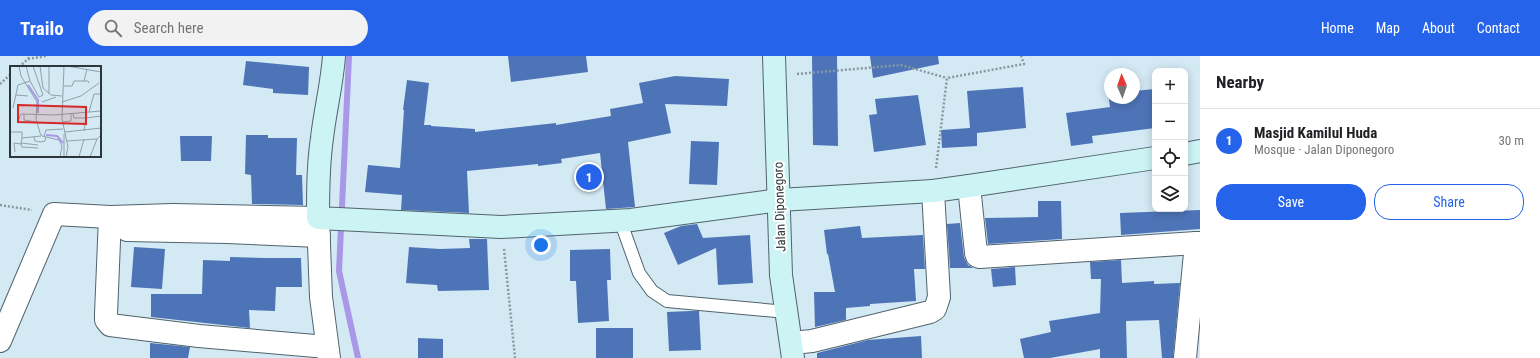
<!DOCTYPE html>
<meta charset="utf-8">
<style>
:root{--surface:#fff;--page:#f2f2f2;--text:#202124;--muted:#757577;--line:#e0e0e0;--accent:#2563eb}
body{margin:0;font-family:"Roboto Condensed",sans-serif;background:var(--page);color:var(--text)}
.controls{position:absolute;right:12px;top:12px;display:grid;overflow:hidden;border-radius:8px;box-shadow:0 2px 10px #0003}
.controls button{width:36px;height:36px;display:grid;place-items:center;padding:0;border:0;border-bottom:1px solid var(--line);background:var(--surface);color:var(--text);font:20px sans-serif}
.compass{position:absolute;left:1104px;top:12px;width:36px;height:36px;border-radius:50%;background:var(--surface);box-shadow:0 2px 10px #0003;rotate:358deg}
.you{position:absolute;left:541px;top:189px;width:14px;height:14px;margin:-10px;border:3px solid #fff;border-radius:50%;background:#1a73e8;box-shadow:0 0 0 6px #1a73e833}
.badge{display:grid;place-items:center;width:26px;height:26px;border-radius:50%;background:var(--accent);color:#fff;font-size:13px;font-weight:700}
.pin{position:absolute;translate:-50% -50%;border:2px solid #fff;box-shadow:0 1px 4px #0006}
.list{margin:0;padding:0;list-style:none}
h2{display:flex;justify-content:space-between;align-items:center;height:52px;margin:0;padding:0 16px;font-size:17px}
h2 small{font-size:13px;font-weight:400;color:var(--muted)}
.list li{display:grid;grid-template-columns:26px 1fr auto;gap:12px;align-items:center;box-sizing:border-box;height:64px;padding:0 16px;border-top:1px solid var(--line)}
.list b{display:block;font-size:15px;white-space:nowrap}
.list p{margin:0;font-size:13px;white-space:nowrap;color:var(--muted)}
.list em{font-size:13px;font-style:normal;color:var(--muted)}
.actions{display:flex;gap:8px;padding:12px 16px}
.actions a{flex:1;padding:9px 0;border:1px solid var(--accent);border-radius:16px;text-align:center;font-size:14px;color:var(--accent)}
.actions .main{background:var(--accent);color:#fff}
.icon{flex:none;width:22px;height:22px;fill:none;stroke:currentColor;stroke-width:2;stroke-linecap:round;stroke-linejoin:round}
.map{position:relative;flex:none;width:1200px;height:302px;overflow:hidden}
header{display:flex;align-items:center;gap:24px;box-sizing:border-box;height:56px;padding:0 20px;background:var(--accent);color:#fff}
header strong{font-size:19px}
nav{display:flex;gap:22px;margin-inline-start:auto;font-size:14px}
.search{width:280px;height:36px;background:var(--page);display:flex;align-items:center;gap:10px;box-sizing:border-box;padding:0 14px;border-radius:22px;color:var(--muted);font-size:15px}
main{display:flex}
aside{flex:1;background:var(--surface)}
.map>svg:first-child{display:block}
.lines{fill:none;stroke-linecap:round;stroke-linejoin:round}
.stream{stroke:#a997e7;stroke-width:6}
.building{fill:#4e74b8}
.lane-casing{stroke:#51636c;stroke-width:14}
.street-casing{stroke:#51636c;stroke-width:24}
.secondary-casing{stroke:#51636c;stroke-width:24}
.path{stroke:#8898a0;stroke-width:2.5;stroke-dasharray:2 2;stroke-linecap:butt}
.lane{stroke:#fff;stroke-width:12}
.street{stroke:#fff;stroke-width:22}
.secondary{stroke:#cdf4f4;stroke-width:22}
.labels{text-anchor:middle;stroke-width:4;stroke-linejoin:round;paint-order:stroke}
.street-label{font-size:13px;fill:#2e363b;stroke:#fff}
.inset-river{fill:none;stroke:#a997e7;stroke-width:2}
.inset-road{fill:none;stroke:#91a1aa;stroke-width:1}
.view{fill:#d62828;fill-opacity:0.15;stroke:#d62828;stroke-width:2}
.inset-edge{fill:none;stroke:#2e363b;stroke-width:2}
</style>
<header>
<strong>Trailo</strong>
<div class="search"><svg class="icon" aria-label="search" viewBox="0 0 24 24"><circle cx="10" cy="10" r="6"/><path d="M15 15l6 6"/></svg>Search here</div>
<nav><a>Home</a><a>Map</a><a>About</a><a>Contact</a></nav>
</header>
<main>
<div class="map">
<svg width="1200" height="302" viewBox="0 0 1200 302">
<rect width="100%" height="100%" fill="#d3e9f4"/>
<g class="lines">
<path class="stream" d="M349,0L339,215L358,302"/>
</g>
<g class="building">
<path d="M508,0H586L588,16L511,26Z"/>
<path d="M812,0H837L838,90L813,89Z"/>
<path d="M870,0H938L939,8L873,22Z"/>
<path d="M246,5L309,11L308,39L273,37V33L243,29Z"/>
<path d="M675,20L729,23L727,50L665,48L671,77L628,86L635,151L606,153L600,97L561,103L562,107L538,110V108L467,115L469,157L401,154L402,139L365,136L368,109L400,112L404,54H403L407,24L429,27L424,69H431V70L475,73V76L556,67V69L611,60L610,53L643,47L639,27Z"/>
<path d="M1110,28V42H1134V31V35L1155,33V72L1092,80L1093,87L1071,90L1066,57L1110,51L1107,29Z"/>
<path d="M1023,31L1026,72L977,77V90L942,92L941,74L970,72L967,35Z"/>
<path d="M918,39L926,89L874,96L869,59L877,58L875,43Z"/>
<path d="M246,79H268V82H297L296,119H302L303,149L252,148L251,119L245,118Z"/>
<path d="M180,80H212L211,105H181Z"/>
<path d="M691,85L719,86L717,129L689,128Z"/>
<path d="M1038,145H1061L1062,183L988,188L985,162L1038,161Z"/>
<path d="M1200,154V173L1121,179L1120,157Z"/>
<path d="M960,167L964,201L968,209L973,212H950L947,168Z"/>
<path d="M697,168L703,182L750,179L753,227L718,229L716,192L678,209L664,177L681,170Z"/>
<path d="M860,170L862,182L923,179L925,213H914L916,245L870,248V250L846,252V264L815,271L814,236H835L828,198H827L824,174Z"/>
<path d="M469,183H487L489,234L438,235L437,229L406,227L409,191L440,193L470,192Z"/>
<path d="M134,191L165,193L162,233L131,231Z"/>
<path d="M610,193L611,224H607L609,265L578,267L576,225H570V194Z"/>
<path d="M230,201L267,202H301L302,231H276L275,255L249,254L250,272L151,261V238H202L203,204L230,205Z"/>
<path d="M1121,204L1122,227L1154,225V228L1180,227L1173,302H1162L1159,264L1126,265L1127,302H1100V293L1050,302H1024L1020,283L1051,276L1049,265L1100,257L1101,223H1091L1090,206Z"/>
<path d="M1015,211L1016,229L993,231L991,213Z"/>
<path d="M690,255H699L701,294L669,295L667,256Z"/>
<rect x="596" y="272" width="37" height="30"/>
<path d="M921,280L922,302H817V297L868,284Z"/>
<path d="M418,282L443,283V302H418Z"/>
<path d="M150,287L190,291L188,302H150Z"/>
</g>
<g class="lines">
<g class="lane-casing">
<path id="lane" d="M620,164L639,217L652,235L667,245L787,256"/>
</g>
<g class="street-casing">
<g id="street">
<path d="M969,130L976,197L977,200L980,201L1196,187"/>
<path d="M110,161L106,258V264L110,269L199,280L327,291"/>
<path d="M127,174L227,176L319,180"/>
<path d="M0,285L54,158L110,161L173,159L318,162L321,241L329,302"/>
<path d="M792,287L812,285L930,256L935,253L939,241L933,135"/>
<path d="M1185,302L1196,187H1200"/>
</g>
</g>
<g class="secondary-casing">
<g id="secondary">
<path d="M334,0C332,28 325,55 322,82C318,109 318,135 318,162L501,171L631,164L779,144L933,135L969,130L1155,102"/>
<path d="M774,0L781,219L793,302"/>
<path d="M1185,98L1200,95"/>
</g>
</g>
<g class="path">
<path d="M28,3L46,0"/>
<path d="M19,11L28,3L30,0"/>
<path d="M797,18L901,9L947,22"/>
<path d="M0,28L11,18"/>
<path d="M936,112L947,22L1024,8L1021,0"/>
<path d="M0,149L32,154"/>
<path d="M504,193L515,302"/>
</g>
<use href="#lane" class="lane"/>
<use href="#street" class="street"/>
<use href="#secondary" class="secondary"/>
</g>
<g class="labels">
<g class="street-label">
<text transform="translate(779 151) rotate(-92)" y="5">Jalan Diponegoro</text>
</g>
</g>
<g transform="translate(10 10)">
<rect width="91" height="91" fill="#d3e9f4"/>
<path class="inset-river" d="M18,19L28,34V47M36,69L47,70L53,77"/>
<path class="inset-road" d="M9,0L11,10L27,36L26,53L30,67L32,70L49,74L52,80L50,91M16,0L20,15L29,31L33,29L23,0M30,0L33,22L41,29L52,30M39,0V28M54,0L52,53L58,81L56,91M57,0L91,6M74,15L77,3M54,20H62L64,15H78L79,17M6,29L18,30M32,36L46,31M52,36L71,30L89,17M3,42L8,19L20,15M79,46L84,28H91M14,48V54L26,56M63,48L64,52H76M8,55L11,48L44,49L91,45M53,56L61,55V48M74,65L76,52L91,50M0,66H12V72L31,70M55,66L91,62M34,70L36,64L53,63M24,71L25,75L31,76L35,75L36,71M57,75L87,73L91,69M11,77L28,79M11,78L12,81L28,82M5,86L4,77L11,78L12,72M54,91V68M69,91L74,73M80,91L87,73"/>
<path class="view" d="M8,39L76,41V58L8,56Z"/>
<rect width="91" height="91" class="inset-edge"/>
</g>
</svg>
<div class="controls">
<button>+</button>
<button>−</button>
<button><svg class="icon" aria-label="locate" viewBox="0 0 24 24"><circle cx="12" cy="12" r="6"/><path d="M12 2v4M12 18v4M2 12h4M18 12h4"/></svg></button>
<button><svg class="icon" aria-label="layers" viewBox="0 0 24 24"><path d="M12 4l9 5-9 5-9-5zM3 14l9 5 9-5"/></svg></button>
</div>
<svg class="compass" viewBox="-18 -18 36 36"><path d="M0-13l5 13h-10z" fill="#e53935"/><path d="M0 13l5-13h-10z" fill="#757577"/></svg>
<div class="you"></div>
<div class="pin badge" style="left:589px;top:121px">1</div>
</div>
<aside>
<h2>Nearby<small></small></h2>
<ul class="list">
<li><span class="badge">1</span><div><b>Masjid Kamilul Huda</b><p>Mosque · Jalan Diponegoro</p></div><em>30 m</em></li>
</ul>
<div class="actions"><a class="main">Save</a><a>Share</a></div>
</aside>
</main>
